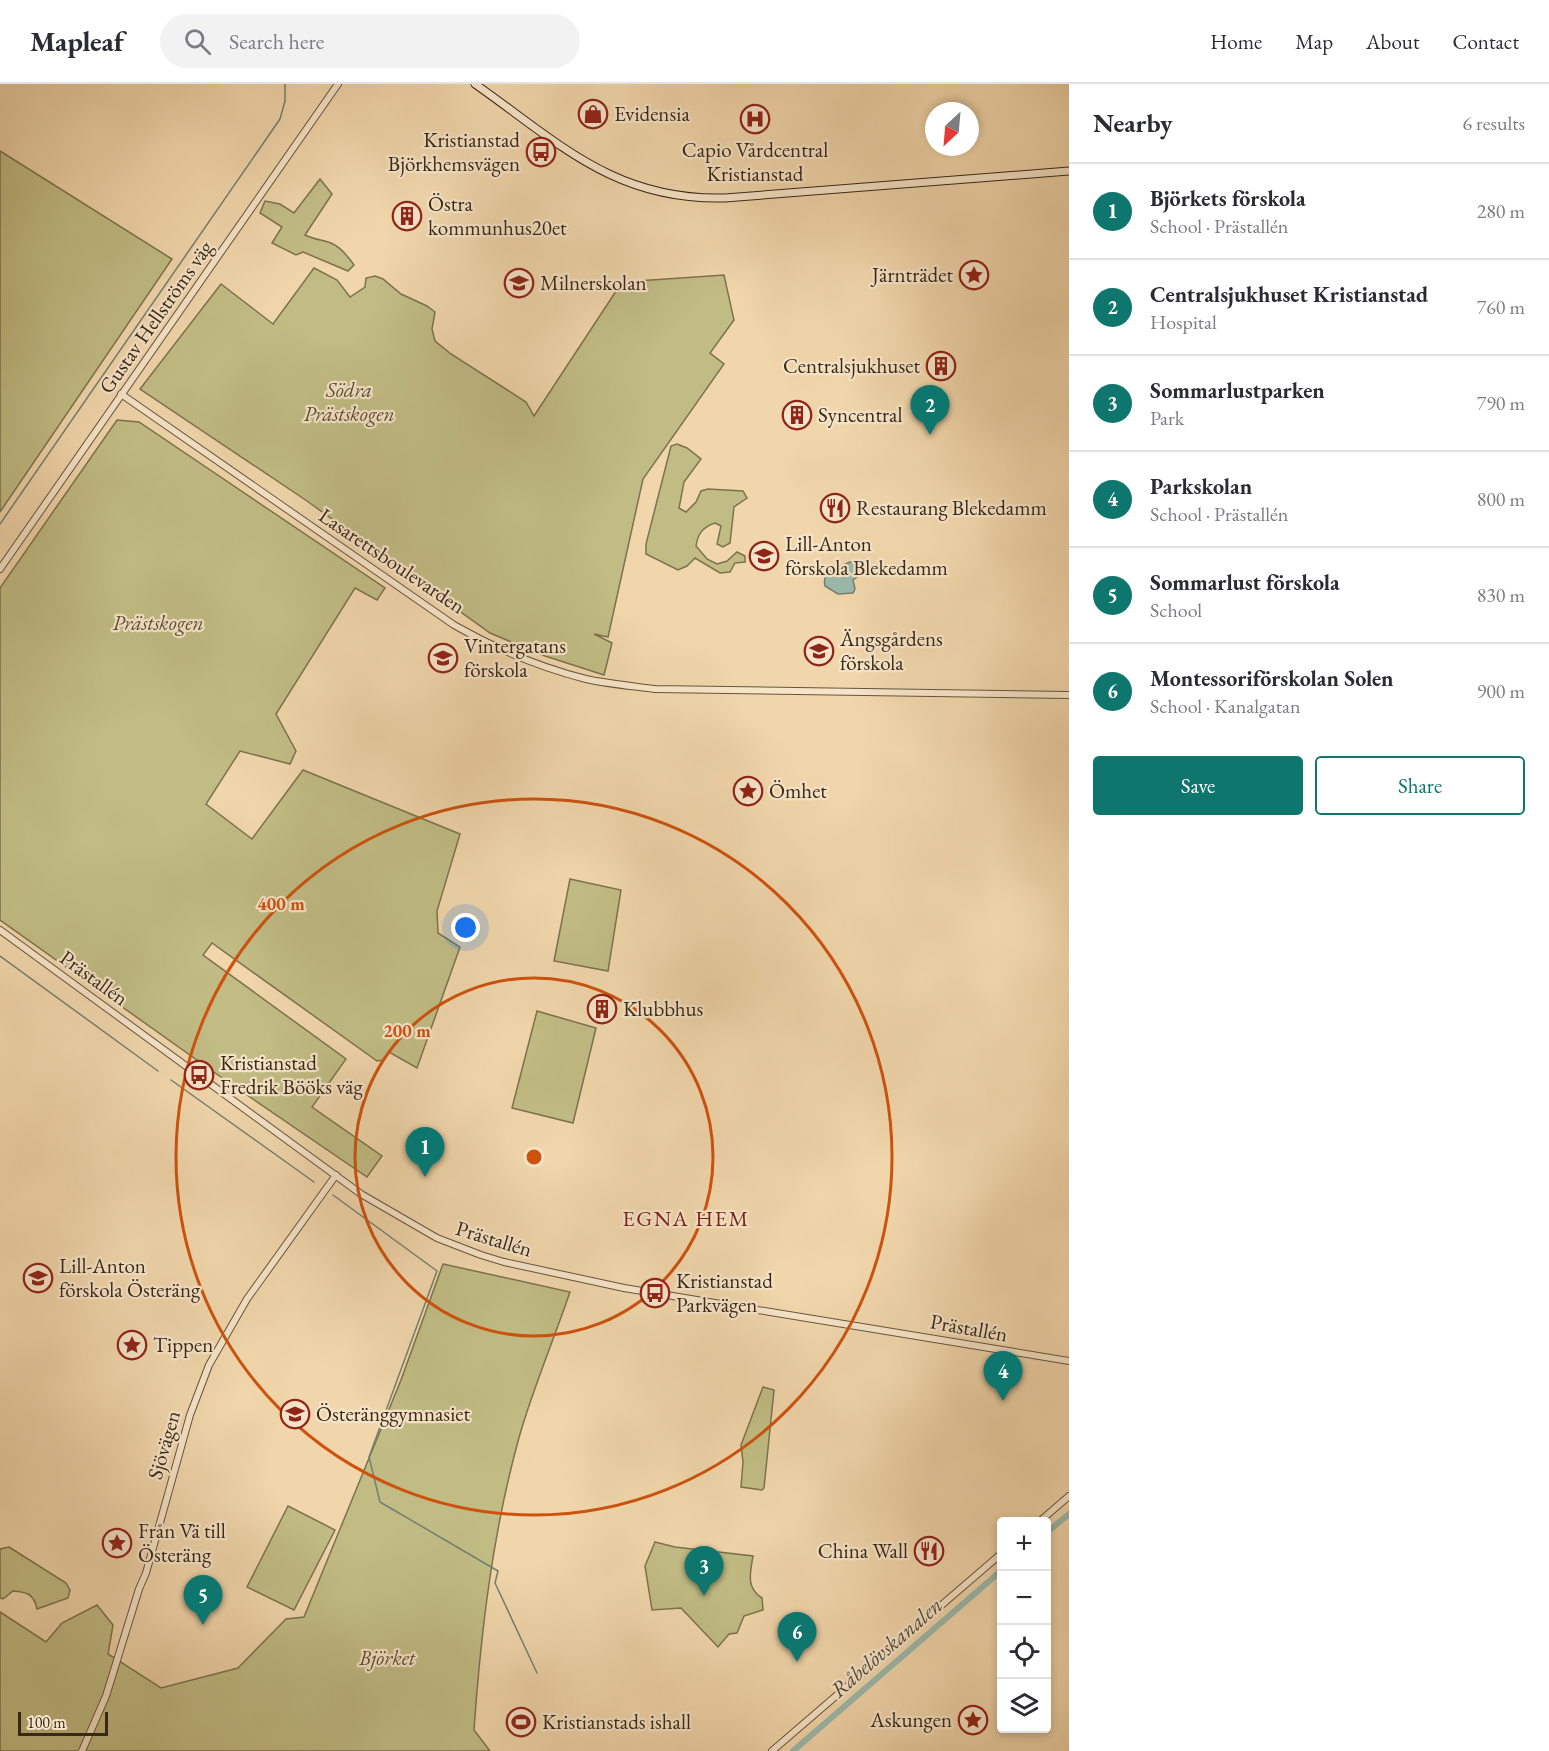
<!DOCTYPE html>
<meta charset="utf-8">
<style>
:root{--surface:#fff;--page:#f2f2f3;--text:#2b2b33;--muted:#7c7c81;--line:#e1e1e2;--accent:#0f766e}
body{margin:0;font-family:"EB Garamond",serif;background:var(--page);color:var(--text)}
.controls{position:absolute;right:18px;bottom:18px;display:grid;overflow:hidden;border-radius:6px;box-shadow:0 3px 9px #0003}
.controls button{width:54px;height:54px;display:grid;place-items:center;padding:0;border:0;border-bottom:2px solid var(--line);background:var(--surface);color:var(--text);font:30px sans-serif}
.compass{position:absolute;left:925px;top:18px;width:54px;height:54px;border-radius:50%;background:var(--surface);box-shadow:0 3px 9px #0003;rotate:206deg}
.scale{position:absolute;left:18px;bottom:15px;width:90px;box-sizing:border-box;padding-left:6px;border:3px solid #382817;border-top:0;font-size:16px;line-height:21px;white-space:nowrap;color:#382817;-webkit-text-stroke:4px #f6e4c8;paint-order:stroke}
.you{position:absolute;left:466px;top:844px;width:21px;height:21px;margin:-15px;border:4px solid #fff;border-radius:50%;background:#1a73e8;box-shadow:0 0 0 9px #1a73e833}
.badge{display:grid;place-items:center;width:39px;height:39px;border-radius:50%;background:var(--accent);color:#fff;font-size:20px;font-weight:700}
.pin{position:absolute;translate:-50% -50px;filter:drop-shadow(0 2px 3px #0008)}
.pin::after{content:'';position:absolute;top:32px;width:21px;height:18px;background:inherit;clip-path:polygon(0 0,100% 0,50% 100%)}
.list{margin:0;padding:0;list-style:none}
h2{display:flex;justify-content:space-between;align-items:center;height:78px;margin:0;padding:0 24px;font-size:26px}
h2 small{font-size:20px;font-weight:400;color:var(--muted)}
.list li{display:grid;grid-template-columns:39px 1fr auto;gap:18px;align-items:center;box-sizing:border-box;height:96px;padding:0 24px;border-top:2px solid var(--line)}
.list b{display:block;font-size:22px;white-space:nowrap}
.list p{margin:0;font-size:20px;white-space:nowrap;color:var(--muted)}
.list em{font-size:20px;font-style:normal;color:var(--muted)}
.actions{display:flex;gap:12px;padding:18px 24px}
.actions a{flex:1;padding:14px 0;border:2px solid var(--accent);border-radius:6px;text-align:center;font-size:21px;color:var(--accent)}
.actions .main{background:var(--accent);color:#fff}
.icon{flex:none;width:33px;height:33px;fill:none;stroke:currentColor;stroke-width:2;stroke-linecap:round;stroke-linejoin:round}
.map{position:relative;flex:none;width:1069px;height:1667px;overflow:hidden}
header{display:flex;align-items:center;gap:36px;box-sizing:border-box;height:84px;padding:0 30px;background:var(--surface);border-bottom:2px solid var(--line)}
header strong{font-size:28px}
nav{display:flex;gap:33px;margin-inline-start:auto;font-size:21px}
.search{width:420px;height:54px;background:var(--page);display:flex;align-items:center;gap:15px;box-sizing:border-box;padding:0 21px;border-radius:33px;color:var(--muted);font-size:22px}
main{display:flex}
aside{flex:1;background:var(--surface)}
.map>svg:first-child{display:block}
.green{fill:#c1bc84;stroke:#7c724e;stroke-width:1.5}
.water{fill:#9bb9ac;stroke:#737f70;stroke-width:1.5}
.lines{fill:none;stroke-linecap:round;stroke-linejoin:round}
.stream{stroke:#737f70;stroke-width:1.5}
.canal{stroke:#9bb9ac;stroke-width:6}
.tertiary-casing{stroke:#66543c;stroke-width:8}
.secondary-casing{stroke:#382817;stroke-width:9}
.tertiary{stroke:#f6e4c8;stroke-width:6}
.secondary{stroke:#f6e4c8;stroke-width:7}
.ring{fill:none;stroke:#ce520e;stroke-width:3}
.labels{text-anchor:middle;stroke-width:4.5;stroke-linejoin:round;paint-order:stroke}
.poi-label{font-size:21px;fill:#382817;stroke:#f6e4c8;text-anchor:start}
.street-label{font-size:21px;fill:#382817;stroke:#f6e4c8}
.park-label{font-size:21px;font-style:italic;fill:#5a4d32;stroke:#f6e4c8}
.neighbourhood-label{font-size:22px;letter-spacing:1.5px;fill:#7a1f14;stroke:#f6e4c8}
.water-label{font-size:22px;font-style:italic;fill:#514c3c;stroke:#f6e4c8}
.centre{fill:#ce520e;stroke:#f6e4c8;stroke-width:3}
.ring-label{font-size:18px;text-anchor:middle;font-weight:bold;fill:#ce520e;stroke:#f6e4c8;stroke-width:4.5;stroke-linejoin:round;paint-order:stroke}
</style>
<header>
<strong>Mapleaf</strong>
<div class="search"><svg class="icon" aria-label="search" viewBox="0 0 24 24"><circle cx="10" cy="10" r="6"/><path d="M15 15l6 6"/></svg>Search here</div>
<nav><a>Home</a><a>Map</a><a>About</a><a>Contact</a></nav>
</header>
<main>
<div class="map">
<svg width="1069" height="1667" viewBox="0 0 1069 1667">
<rect width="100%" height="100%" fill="#f1d6ab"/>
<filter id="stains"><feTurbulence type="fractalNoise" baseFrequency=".00333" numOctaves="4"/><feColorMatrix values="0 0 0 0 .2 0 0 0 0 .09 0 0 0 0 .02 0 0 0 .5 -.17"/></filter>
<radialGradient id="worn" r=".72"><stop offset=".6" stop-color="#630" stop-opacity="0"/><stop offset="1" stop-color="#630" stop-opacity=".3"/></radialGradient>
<g class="green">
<path d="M0,67L172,175L0,428Z"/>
<path d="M320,95L332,110L305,151C315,156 325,156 333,160C342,164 349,174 354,181L348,187L303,168L296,171L272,159L282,143L260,129L265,117L280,120L294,129Z"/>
<path d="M314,184L337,196L350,213L365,203L366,194L375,192L383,195L401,210L427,222L435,228L432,245L435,257L451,270L526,318L534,332L622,198L724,191L734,236L710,269L724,280L643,395L608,553L594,550L612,559L604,591L545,572L490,549L307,417L140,305L221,200L273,240Z"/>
<path d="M117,336L139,338L385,504L377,516L355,504L276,630L296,667L290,680L240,667L206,720L252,755L303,686L460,750L437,827L438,849L460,863L417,984L389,968L384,976L377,977L212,859L203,871L346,975L312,1023L382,1072L367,1093L225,996L0,836V504Z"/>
<path d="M677,360L687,364L701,375L684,398L679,424L686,428L696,418L701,407L708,405L743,407L747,414L734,423L730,459L723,463L717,460L721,442L715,439C703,443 698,449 696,462L707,475L717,480L727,477L737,468L745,472V478L735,479L730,488L720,489L695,474L687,482L678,486L646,470V460L671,362Z"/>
<path d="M570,795L621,806L608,887L554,877Z"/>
<path d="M537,927L596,944L573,1039L512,1024Z"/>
<path d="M443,1180L570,1208C554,1255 534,1302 520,1350C493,1446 481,1546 474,1646L490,1667H0V1528L46,1558L62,1539L97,1521L113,1541L108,1570L161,1604L238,1584L286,1535L304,1533L401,1296Z"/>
<path d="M763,1303L774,1306L764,1404L762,1406L741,1403L743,1378L741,1361Z"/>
<path d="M288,1422L335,1446L294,1526L247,1503Z"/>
<path d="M655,1458L675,1463L753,1472C750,1489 746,1504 762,1514L763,1526L744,1532L737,1549L729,1550L718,1563L681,1524L652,1526L645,1482Z"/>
<path d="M9,1463L66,1499L70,1506L68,1514L37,1525C34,1510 27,1508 13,1507L3,1515L0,1514V1465Z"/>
</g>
<path class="water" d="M850,478H855L862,486L861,490L853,496L855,505L853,509L838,510L825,502C821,486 838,484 850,478Z"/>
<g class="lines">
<g class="stream">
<path d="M0,440L280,35L285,17V0"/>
<path d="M0,872L158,987"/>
<path d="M171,996L314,1098"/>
<path d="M333,1111L437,1187L369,1373L380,1418L498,1487L495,1499L537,1589"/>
</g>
<g class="canal">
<path d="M1046,1449L1069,1430"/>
<path d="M793,1667L1002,1486"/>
</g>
<g class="tertiary-casing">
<g id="tertiary">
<path d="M121,310L454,541C496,565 539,583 586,595C609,600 632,602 655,605L1069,611"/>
<path d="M0,485L338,0"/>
<path d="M0,846L361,1110L437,1154L481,1171L504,1178L624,1204L1069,1277"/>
<path d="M1039,1438L1069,1412"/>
<path d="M82,1667L106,1612L139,1505L146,1489L190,1331L209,1281L247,1215L336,1091"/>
<path d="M772,1667L1002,1469"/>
</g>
</g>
<g class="secondary-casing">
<path id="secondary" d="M475,0C559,59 615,117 725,114L1069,87"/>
</g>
<use href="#tertiary" class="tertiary"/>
<use href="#secondary" class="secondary"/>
</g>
<g class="ring">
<circle cx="534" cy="1073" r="179"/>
<circle cx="534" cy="1073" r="358"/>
</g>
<defs>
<g id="shop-ring" transform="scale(1.5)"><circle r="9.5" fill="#f6e4c8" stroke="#8f2418" stroke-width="1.5"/><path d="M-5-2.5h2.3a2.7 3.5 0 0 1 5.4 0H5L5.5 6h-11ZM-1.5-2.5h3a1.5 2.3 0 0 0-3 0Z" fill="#8f2418"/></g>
<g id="hospital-ring" transform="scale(1.5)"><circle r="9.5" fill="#f6e4c8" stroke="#8f2418" stroke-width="1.5"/><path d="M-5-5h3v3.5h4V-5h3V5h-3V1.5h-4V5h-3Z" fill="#8f2418"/></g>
<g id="bus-ring" transform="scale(1.5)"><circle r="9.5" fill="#f6e4c8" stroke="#8f2418" stroke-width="1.5"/><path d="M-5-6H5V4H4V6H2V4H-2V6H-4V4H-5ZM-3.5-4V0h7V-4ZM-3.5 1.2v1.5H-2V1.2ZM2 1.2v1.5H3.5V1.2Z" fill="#8f2418"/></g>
<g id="building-ring" transform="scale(1.5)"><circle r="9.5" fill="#f6e4c8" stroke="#8f2418" stroke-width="1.5"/><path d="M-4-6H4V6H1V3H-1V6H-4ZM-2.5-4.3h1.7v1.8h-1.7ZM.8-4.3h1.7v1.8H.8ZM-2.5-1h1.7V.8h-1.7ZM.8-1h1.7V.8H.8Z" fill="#8f2418"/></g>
<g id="sight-ring" transform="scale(1.5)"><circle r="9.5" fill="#f6e4c8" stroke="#8f2418" stroke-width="1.5"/><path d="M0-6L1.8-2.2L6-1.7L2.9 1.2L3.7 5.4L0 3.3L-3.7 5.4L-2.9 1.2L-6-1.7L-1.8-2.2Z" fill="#8f2418"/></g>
<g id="school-ring" transform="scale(1.5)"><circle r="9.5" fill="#f6e4c8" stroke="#8f2418" stroke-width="1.5"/><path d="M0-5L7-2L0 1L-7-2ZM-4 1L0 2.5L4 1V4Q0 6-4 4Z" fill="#8f2418"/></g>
<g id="restaurant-ring" transform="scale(1.5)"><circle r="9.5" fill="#f6e4c8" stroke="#8f2418" stroke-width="1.5"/><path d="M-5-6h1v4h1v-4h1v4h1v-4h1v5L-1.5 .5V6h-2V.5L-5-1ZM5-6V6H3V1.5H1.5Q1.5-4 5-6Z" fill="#8f2418"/></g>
<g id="stadium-ring" transform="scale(1.5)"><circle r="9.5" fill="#f6e4c8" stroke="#8f2418" stroke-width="1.5"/><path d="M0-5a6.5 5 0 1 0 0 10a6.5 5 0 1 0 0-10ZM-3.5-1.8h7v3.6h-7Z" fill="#8f2418"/></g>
</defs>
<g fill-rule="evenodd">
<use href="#shop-ring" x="593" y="30"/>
<use href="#hospital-ring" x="755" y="35"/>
<use href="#bus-ring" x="541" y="68"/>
<use href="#building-ring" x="407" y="132"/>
<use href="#sight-ring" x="974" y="191"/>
<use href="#school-ring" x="519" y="199"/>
<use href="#building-ring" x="941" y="282"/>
<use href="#building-ring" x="797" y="331"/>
<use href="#restaurant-ring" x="835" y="424"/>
<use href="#school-ring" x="764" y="472"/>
<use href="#school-ring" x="819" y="567"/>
<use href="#school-ring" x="443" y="574"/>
<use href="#sight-ring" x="748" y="707"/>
<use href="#building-ring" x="602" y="925"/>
<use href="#bus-ring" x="199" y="991"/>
<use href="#school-ring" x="38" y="1194"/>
<use href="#bus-ring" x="655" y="1209"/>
<use href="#sight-ring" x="132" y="1261"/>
<use href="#school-ring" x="295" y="1330"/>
<use href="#sight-ring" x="117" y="1459"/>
<use href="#restaurant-ring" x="929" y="1467"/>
<use href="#sight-ring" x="973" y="1636"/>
<use href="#stadium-ring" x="521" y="1638"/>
</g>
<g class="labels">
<g class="poi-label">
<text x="614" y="37">Evidensia</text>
<text x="520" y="63" text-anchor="end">Kristianstad<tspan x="520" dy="24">Björkhemsvägen</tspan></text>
<text x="755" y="73" text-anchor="middle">Capio Vårdcentral<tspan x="755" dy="24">Kristianstad</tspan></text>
<text x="428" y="127">Östra<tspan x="428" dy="24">kommunhus20et</tspan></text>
<text x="953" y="198" text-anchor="end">Järnträdet</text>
<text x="540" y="206">Milnerskolan</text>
<text x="920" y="289" text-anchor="end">Centralsjukhuset</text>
<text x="818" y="338">Syncentral</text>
<text x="856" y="431">Restaurang Blekedamm</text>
<text x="785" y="467">Lill-Anton<tspan x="785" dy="24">förskola Blekedamm</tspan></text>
<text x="840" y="562">Ängsgårdens<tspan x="840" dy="24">förskola</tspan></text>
<text x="464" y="569">Vintergatans<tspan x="464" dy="24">förskola</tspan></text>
<text x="769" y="714">Ömhet</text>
<text x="623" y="932">Klubbhus</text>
<text x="220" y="986">Kristianstad<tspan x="220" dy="24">Fredrik Bööks väg</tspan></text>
<text x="59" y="1189">Lill-Anton<tspan x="59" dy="24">förskola Österäng</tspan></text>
<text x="676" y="1204">Kristianstad<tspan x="676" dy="24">Parkvägen</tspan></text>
<text x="153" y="1268">Tippen</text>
<text x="316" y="1337">Österänggymnasiet</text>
<text x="138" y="1454">Från Vä till<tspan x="138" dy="24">Österäng</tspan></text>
<text x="908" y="1474" text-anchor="end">China Wall</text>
<text x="952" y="1643" text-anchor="end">Askungen</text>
<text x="542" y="1645">Kristianstads ishall</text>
</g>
<g class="street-label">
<text transform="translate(156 233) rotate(-55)" y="7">Gustav Hellströms väg</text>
<text transform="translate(392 477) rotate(34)" y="7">Lasarettsboulevarden</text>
<text transform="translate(94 894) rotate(36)" y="7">Prästallén</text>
<text transform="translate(494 1155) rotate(17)" y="7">Prästallén</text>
<text transform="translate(969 1244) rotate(10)" y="7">Prästallén</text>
<text transform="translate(164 1361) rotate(-74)" y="7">Sjövägen</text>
</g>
<g class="park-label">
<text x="349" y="313">Södra<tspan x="349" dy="24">Prästskogen</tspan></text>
<text x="158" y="546">Prästskogen</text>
<text x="387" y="1581">Björket</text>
</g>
<g class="neighbourhood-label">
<text x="686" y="1142">EGNA HEM</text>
</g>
<g class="water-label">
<text transform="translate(886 1563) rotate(-41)" y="8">Råbelövskanalen</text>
</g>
</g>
<circle cx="534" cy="1073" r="9" class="centre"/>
<g class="ring-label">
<text x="281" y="826">400 m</text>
<text x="407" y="953">200 m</text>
</g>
<rect width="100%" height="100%" filter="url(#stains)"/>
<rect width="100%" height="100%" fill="url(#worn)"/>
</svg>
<div class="controls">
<button>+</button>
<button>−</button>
<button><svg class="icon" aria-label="locate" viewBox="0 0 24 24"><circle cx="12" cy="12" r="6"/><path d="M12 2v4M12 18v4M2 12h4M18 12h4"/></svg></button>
<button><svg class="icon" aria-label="layers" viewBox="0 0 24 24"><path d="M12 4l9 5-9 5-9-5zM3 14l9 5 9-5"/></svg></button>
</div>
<svg class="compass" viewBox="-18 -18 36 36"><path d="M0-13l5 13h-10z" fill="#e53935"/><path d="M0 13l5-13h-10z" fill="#7c7c81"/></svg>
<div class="scale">100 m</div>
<div class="you"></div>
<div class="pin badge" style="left:425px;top:1093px">1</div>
<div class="pin badge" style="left:930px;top:351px">2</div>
<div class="pin badge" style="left:704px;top:1512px">3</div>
<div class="pin badge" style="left:1003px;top:1317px">4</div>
<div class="pin badge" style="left:203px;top:1541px">5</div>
<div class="pin badge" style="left:797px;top:1578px">6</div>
</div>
<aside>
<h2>Nearby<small>6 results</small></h2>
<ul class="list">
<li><span class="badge">1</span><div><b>Björkets förskola</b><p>School · Prästallén</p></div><em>280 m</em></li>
<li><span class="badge">2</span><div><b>Centralsjukhuset Kristianstad</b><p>Hospital</p></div><em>760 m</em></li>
<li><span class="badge">3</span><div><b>Sommarlustparken</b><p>Park</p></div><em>790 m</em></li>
<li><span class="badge">4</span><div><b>Parkskolan</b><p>School · Prästallén</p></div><em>800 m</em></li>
<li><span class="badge">5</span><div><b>Sommarlust förskola</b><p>School</p></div><em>830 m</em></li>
<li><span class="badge">6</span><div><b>Montessoriförskolan Solen</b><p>School · Kanalgatan</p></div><em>900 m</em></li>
</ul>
<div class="actions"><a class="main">Save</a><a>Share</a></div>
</aside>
</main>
